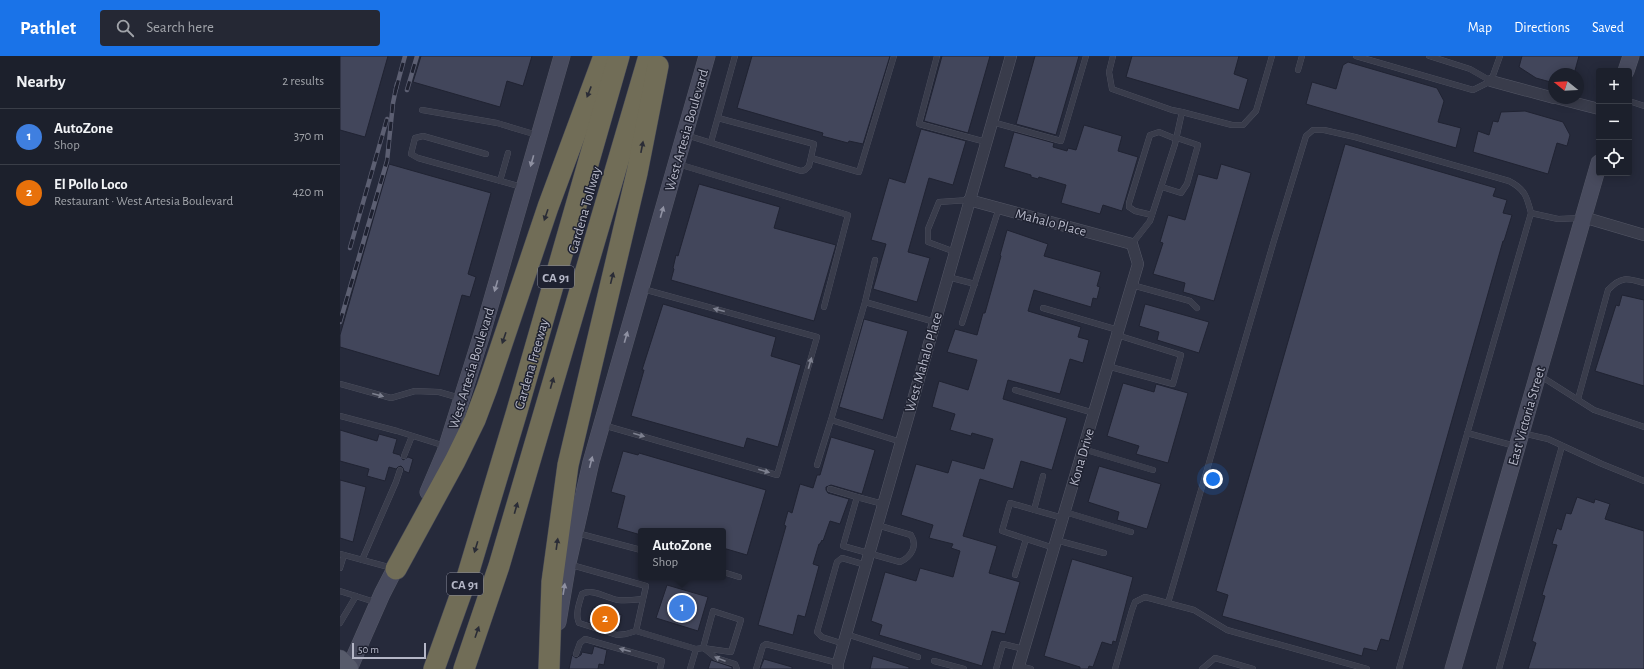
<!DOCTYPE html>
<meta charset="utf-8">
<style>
:root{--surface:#1c202c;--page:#252834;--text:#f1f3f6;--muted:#a0a3a9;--line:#3a3e48;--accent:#1a73e8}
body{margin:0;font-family:"Alegreya Sans",sans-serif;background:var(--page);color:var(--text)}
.controls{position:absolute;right:12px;top:12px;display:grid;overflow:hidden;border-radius:4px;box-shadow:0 2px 10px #0003}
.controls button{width:36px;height:36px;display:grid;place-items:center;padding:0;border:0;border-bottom:1px solid var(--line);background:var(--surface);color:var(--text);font:20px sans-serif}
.compass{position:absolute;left:1208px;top:12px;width:36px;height:36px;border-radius:50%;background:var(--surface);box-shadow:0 2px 10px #0003;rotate:288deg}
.scale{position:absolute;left:12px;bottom:10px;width:74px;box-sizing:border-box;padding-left:4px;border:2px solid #b5b7c7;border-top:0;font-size:11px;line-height:14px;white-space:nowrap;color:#b5b7c7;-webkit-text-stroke:3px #1e2130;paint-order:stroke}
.you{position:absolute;left:873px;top:423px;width:14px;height:14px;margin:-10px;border:3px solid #fff;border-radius:50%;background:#1a73e8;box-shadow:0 0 0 6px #1a73e833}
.badge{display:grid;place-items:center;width:26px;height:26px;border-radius:50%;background:var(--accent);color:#fff;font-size:13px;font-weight:700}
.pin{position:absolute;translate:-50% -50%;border:2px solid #fff;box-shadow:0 1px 4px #0006}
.popup{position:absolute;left:298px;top:472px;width:88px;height:52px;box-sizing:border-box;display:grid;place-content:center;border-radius:4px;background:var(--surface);filter:drop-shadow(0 1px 3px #0005);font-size:13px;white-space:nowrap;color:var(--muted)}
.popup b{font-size:15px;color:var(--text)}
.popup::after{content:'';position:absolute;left:50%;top:100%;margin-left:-8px;border:8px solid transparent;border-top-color:var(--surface)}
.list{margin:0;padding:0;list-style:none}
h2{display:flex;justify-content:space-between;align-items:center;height:52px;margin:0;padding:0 16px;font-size:17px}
h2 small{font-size:13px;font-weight:400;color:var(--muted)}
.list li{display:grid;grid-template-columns:26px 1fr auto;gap:12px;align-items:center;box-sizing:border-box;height:56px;padding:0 16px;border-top:1px solid var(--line)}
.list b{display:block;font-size:15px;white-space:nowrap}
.list p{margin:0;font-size:13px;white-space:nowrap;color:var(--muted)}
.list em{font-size:13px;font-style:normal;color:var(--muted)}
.icon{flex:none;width:22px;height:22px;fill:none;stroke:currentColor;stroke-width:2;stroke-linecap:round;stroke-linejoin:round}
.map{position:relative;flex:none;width:1304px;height:613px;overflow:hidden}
header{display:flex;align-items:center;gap:24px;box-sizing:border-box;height:56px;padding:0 20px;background:var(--accent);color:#fff}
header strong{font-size:19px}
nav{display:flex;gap:22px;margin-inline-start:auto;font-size:14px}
.search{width:280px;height:36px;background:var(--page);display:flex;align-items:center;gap:10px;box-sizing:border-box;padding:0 14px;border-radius:4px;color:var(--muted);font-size:15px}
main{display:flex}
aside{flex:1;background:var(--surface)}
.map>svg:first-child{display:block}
.building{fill:#42465b;stroke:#202332}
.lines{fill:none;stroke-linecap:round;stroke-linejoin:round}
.service-casing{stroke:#545766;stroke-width:6}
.minor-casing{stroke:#545766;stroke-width:12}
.secondary-casing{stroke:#545766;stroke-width:17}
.primary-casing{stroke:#424554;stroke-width:19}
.motorway-casing{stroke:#444756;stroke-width:22}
.service{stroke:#393c4b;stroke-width:5.5}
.minor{stroke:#393c4b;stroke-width:11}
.secondary{stroke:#484b5e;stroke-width:16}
.primary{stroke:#575b6b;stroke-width:18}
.motorway{stroke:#716d57;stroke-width:21}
.rail-casing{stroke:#5c5f72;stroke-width:4.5}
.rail{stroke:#1e2130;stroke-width:3;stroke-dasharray:9;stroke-linecap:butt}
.oneway{fill:#2a2c36}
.oneway2{fill:#8f91a2}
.oneway3{fill:#7d808f}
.labels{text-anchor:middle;stroke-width:3;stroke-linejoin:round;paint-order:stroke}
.shield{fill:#1e2130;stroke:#888a9a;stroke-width:1}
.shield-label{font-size:13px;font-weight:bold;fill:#b5b7c7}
.street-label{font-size:14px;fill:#b5b7c7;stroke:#1e2130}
</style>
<header>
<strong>Pathlet</strong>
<div class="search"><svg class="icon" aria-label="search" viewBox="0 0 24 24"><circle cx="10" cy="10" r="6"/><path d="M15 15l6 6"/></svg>Search here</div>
<nav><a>Map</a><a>Directions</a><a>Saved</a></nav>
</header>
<main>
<aside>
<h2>Nearby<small>2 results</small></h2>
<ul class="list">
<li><span class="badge" style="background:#3f7fe0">1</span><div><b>AutoZone</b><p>Shop</p></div><em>370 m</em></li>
<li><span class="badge" style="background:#e8710a">2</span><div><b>El Pollo Loco</b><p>Restaurant · West Artesia Boulevard</p></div><em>420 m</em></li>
</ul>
</aside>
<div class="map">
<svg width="1304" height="613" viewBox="0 0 1304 613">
<rect width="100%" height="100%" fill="#262a3b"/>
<g class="building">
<path d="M0,0H48L25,81L0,74Z"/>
<path d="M81,0H192L183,30L167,25L160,51L73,26Z"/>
<path d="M412,0H550L523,88L509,85L508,87L482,80L483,77L397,52Z"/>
<path d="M602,0H650L628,77L584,65Z"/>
<path d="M695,0H739L716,79L676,68Z"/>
<path d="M792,0H899L894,18L908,23L899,54L786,21Z"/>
<path d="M1182,0H1239L1234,18H1214V27L1196,22L1179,11Z"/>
<path d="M1008,6L1097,32L1104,45L1098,66L1121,72L1116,92L966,48L972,26L996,33L1003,9Z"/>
<path d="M1185,55L1223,66L1230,79L1227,90L1217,87L1208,118L1133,96L1138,75L1149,79L1153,65L1158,66L1161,56Z"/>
<path d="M744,69L782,80L778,95L798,101L782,155L763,149L760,158L721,147L726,129L699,121L698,123L691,121V119L664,111L674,76L714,87L713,91L727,95L728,92L736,94Z"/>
<path d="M581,73L626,85L613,129L589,122L568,196L590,202L577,246L533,233L546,188L531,184L549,122L565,127Z"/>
<path d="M1005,88L1156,132L1153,140L1167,144L1163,157L1172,159L1164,185H1163L1049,585L1041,583L1037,595L1024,592L1022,600L882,560L888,539L876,535Z"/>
<path d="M49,108L151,137L128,218L136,221L130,241L122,239L99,320L0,291V279Z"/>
<path d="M881,108L911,117L874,245L843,236L845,227L813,218L823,187L820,186L828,159L845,164L858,118L877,123Z"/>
<path d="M359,128L440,151L434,172L496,189L474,265L331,224L334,213L333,212L336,199L338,200Z"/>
<path d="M667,174L708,188L704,200L761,216L757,230L760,231L757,243L753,242L751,251L694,234L688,255L741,271L738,281L749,284L743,307L730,303L720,338L668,324L663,343L727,362L712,414L681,405L673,433L640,423L623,480L657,490L649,517L680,526L665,578L652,575L642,610L539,579L542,569L531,565L545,516L576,525L580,512L613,521L620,495L611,492L613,488L589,482L593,469L561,459L576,408L608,417L612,404L644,413L653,383L632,377L631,380L610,374L615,358L592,351L599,325L628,334L637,304L607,296L615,273L637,279L643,257H645L661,200L660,199Z"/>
<path d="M1282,239L1304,244V330L1255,315L1276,249L1279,250Z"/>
<path d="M323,248L436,281L431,300L461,309L438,391L407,382L404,392L291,360L304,314H302Z"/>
<path d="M805,248L869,266L859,297L817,284L819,276L799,270Z"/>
<path d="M524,263L568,275L543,364L499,351Z"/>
<path d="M783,327L814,336L816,328L848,337L828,407L796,398L799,390L767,380Z"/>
<path d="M0,374L37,385L39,378L57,383L53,397L60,399L63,404L68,401L73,403L69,417L64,415L63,412L61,410L58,411L56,413L49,411L45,425L27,420L29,413L0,405Z"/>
<path d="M491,381L535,394L522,438L491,429L486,431V434L488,437L509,443L500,468L490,465L483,485L482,484L480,488H479L473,508L479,510L465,561L458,559L453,579L418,569L446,470L444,469L448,455L452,457L460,428L473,432L477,419H480Z"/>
<path d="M283,395L298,399L299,397L426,434L407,499L383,492V475H301V479L277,472L285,440L271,436Z"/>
<path d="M759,410L821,428L807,473L777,464L779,456L748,446Z"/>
<path d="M0,424L26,431L13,486L0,482Z"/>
<path d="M1237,441L1254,447L1255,443L1270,448L1265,463L1304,475V613H1188L1196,587L1192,585L1205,540L1202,539L1217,489L1212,488L1217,472L1221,474L1226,457L1231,458Z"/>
<path d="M732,503L793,521L776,586L773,585L772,589L762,586L753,611L749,610L748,613H740V611L704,600Z"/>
<path d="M327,529L368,541L358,575L316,562Z"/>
<path d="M253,551L265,555L266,552L273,554V557L282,559L278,574L248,566Z"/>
<path d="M254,590L267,594L264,609L259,608L258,613H229L232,599L236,602L241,599L242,596L252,598Z"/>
<path d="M533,600L569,611V613H530Z"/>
<path d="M424,603L452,611V613H420Z"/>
<path d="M371,604L392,611V613H368Z"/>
</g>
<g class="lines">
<g class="service-casing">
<g id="service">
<path d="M597,0L579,68L646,86"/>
<path d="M773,0L769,16L772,33L832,54L842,56"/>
<path d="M1016,0L1133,34L1151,25L1160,0"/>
<path d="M1089,0L1130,13L1151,25"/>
<path d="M958,14L962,0"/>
<path d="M1289,45L1304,50"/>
<path d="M82,54L157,67L197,79"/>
<path d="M652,66L721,85L746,0"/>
<path d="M346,79L461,115L465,114L469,110L474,88L378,62"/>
<path d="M371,86L395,0"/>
<path d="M146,98L83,80L75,82L71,98L78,102L182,131"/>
<path d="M471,102L519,116L554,0"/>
<path d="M338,108L508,159L484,251"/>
<path d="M160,125L168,97"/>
<path d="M822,131L841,137L847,128L858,89L837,82"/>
<path d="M812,159L795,155L789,151V147L810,79L819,76L836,83"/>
<path d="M792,188L810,165L835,88L842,56L892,69H903L916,55L932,0"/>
<path d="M615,196L588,186V173L599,146L629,144"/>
<path d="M608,221L635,228"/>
<path d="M792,229L850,245L857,252"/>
<path d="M525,246L535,204"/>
<path d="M703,252L778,274"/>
<path d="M622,267L659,152"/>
<path d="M767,310L833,328L841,299L777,279"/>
<path d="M1199,319L1254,354L1304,371"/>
<path d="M0,328L51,342L75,335L99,336L120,342"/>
<path d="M675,334L754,357"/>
<path d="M1238,343L1268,234C1281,220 1287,222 1304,227"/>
<path d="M0,360L57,375L105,390"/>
<path d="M263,369L437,419L477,281L303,233"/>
<path d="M1127,377L1175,390"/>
<path d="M1182,377L1208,383L1262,408L1304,425"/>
<path d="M561,386L491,364L525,246L595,266"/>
<path d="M743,393L813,414"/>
<path d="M64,400L72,380"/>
<path d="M477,409L491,364"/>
<path d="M490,433L517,441"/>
<path d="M694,454L703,420"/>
<path d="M725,456L791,476"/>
<path d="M537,469L571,479C578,490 571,501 560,506L503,490L517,441L543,448"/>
<path d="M237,477L301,494"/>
<path d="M716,484L764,497"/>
<path d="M714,492L662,475L670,447L723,462"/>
<path d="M0,498L52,512"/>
<path d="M22,504L56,426L60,414"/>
<path d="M228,508L306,530L296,575L356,593"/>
<path d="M0,512L4,499"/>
<path d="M383,516L399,521"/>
<path d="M675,519L686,483"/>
<path d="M0,535L38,547"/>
<path d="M828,547L933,188L966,80L973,74H984L1015,81L1169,125C1185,133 1187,141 1191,157"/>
<path d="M0,567L16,540"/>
<path d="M296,575L286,578L277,579L239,567C235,558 239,548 242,538C253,532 266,542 278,544C287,545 294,544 303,543"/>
<path d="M506,578L578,601"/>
<path d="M504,588L482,581L477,576L497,506L502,502L526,509"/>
<path d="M365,593L376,602L395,608L397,613"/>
<path d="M236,598L240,587L245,583L322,605L320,613"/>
<path d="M594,605L624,613"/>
<path d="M679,610L691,613"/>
<path d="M350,613L356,593L363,592L391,596L401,564L373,555L363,592"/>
<path d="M416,613L423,590L426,588L498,607"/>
<path d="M656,613L663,588L684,593"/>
<path d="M775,613L792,554L795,546L805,541L854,554L887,574L1027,613"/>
<path d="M862,613L875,602L913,613"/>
<path d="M1059,613L1191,157L1218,163L1241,162"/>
<path d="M1159,613L1222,390"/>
</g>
</g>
<g class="minor-casing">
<g id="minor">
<path d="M1151,25L1214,42"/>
<path d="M1216,42L1259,53"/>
<path d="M629,144L792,188L798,208L678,613"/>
<path d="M1243,161L1304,179"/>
<path d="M498,613V607L671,0"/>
</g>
</g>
<g class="secondary-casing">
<g id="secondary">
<path d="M1286,15L1291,0"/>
<path d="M88,436L105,396L142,278L222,0"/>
<path d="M218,566L228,507L251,406L367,0"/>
<path d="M9,613L42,538L60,503"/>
<path d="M1113,613L1259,107"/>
</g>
</g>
<g class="primary-casing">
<path id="primary" d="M0,603L9,612"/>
</g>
<g class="motorway-casing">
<g id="motorway">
<path d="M56,513L115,405L135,364L147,332L208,151L264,0"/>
<path d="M94,613L128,518L177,355L279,0"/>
<path d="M124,613L159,510L309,0"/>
<path d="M209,613L212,526L228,409L297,117L318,10"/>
</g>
</g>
<use href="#service" class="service"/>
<use href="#minor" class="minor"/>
<use href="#secondary" class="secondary"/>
<use href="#primary" class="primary"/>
<use href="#motorway" class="motorway"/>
<g class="rail-casing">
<g id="rail">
<path d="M56,33L65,0"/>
<path d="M67,34L77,0"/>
<path d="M10,192L47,63"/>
<path d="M0,266L47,105L53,47L57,28"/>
</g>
</g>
<use href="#rail" class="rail"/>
</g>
<defs><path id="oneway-solid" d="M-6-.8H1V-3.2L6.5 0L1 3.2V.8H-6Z"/></defs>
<g class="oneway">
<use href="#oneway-solid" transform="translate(249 36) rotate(111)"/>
<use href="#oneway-solid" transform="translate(302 91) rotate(-79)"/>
<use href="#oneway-solid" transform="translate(206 159) rotate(109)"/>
<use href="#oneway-solid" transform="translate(272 222) rotate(-76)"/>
<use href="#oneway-solid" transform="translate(164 282) rotate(109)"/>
<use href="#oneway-solid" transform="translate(212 327) rotate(-74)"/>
<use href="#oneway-solid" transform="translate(176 452) rotate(-74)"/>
<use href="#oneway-solid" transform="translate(217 488) rotate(-82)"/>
<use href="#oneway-solid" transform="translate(136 491) rotate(107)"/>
<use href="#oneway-solid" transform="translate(137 576) rotate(-71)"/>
</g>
<g class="oneway2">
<use href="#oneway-solid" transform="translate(192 105) rotate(106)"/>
<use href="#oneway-solid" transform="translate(322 156) rotate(-74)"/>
<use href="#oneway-solid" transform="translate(156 230) rotate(106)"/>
<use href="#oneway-solid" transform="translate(286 281) rotate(-74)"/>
<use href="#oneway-solid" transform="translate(251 406) rotate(-76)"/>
<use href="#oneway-solid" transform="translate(224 533) rotate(-81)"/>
</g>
<g class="oneway3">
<use href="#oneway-solid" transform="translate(379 254) rotate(-165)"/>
<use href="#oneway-solid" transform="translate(470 307) rotate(-74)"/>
<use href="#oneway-solid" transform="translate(38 339) rotate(15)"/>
<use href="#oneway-solid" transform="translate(299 379) rotate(16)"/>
<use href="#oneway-solid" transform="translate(424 415) rotate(16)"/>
<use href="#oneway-solid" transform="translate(285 594) rotate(-165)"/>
<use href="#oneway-solid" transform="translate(380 603) rotate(-158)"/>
</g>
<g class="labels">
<g class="shield">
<rect x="198" y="210" width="36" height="22" rx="3"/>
<rect x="107" y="517" width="36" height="22" rx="3"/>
</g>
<g class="shield-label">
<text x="216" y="226">CA 91</text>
<text x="125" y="533">CA 91</text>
</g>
<g class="street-label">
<text transform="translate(346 74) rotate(-74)" y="5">West Artesia Boulevard</text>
<text transform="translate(244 154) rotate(-74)" y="5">Gardena Tollway</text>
<text transform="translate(711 166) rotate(15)" y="5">Mahalo Place</text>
<text transform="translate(583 306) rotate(-74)" y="5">West Mahalo Place</text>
<text transform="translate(191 308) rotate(-74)" y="5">Gardena Freeway</text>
<text transform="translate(131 312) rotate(-73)" y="5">West Artesia Boulevard</text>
<text transform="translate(1186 360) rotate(-74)" y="5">East Victoria Street</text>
<text transform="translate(741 401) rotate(-74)" y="5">Kona Drive</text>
</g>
</g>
</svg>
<div class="controls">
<button>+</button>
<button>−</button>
<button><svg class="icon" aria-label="locate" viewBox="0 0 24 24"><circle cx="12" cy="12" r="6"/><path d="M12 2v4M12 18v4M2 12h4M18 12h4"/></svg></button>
</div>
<svg class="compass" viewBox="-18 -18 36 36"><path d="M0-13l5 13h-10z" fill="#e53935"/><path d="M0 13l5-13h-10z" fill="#a0a3a9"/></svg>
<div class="scale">50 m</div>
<div class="you"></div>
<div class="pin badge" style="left:342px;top:552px;background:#3f7fe0">1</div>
<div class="popup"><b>AutoZone</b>Shop</div>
<div class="pin badge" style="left:265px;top:563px;background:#e8710a">2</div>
</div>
</main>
